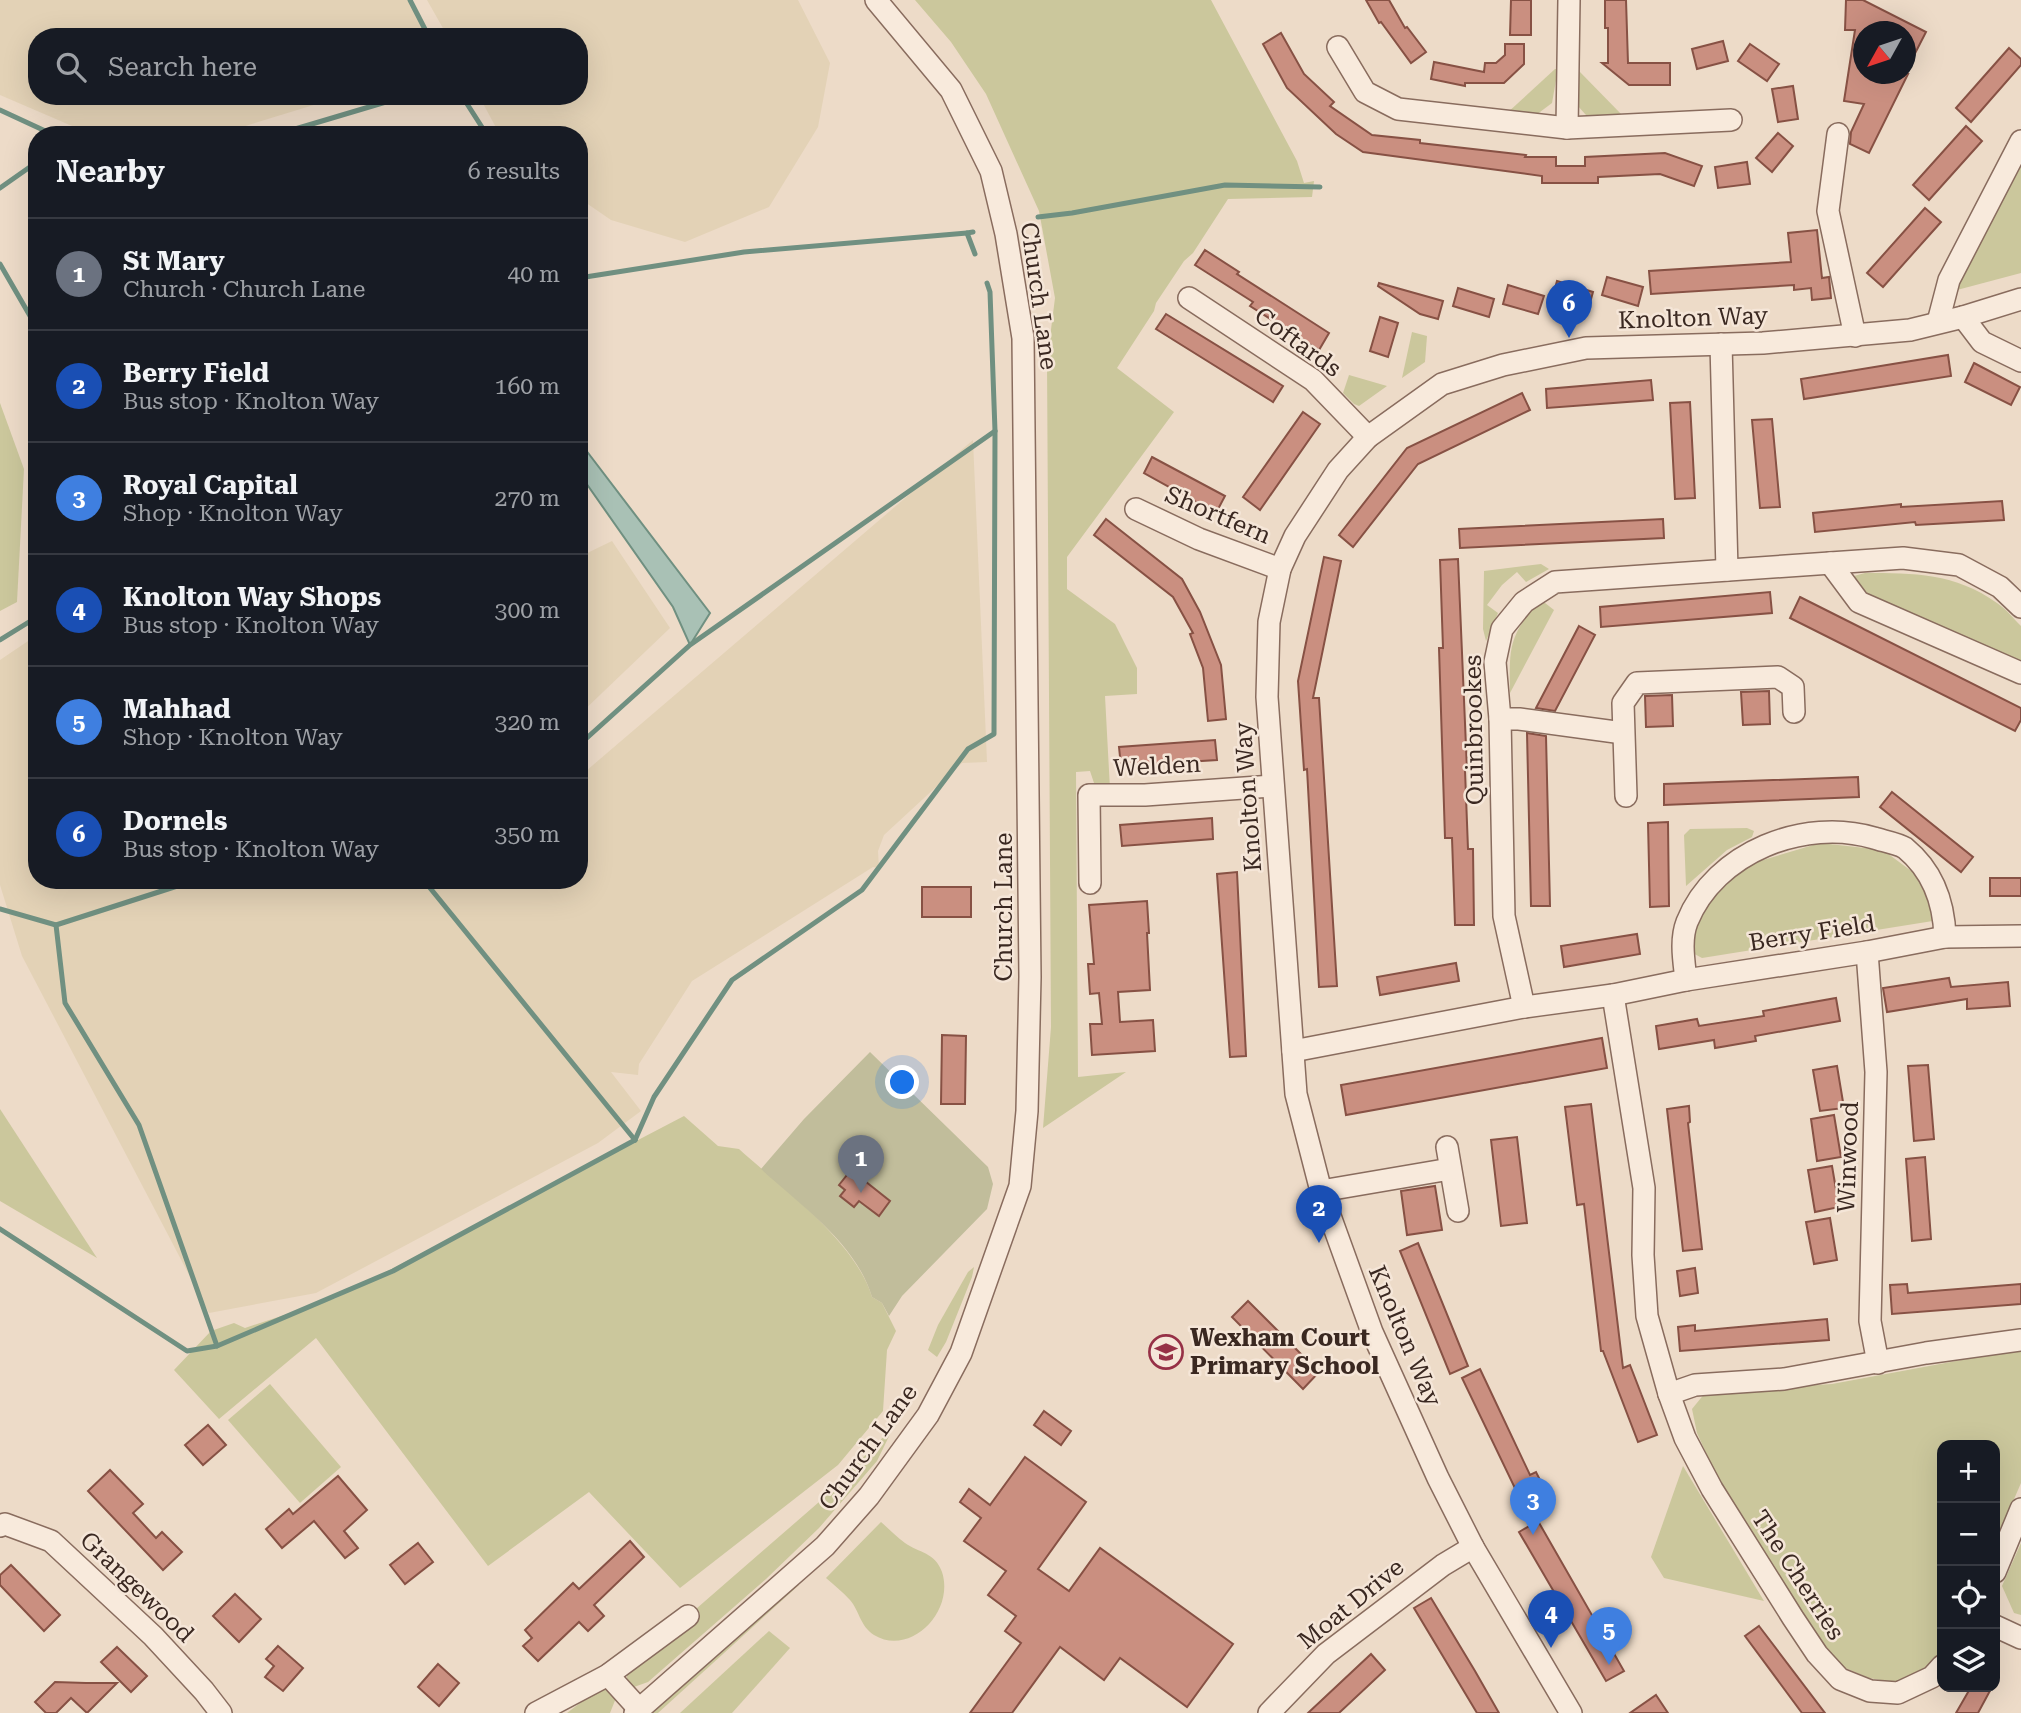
<!DOCTYPE html>
<meta charset="utf-8">
<style>
:root{--surface:#171b24;--page:#20242c;--text:#f1f3f6;--muted:#9ea1a6;--line:#363941;--accent:#1a73e8}
body{margin:0;font-family:"Roboto Serif",serif;background:var(--page);color:var(--text)}
.controls{position:absolute;right:21px;bottom:21px;display:grid;overflow:hidden;border-radius:14px;box-shadow:0 7px 28px #0002}
.controls button{width:63px;height:63px;display:grid;place-items:center;padding:0;border:0;border-bottom:2px solid var(--line);background:var(--surface);color:var(--text);font:35px sans-serif}
.compass{position:absolute;left:1853px;top:21px;width:63px;height:63px;border-radius:50%;background:var(--surface);box-shadow:0 7px 28px #0002;rotate:230deg}
.you{position:absolute;left:903px;top:1083px;width:24px;height:24px;margin:-18px;border:5px solid #fff;border-radius:50%;background:#1a73e8;box-shadow:0 0 0 10px #1a73e833}
.badge{display:grid;place-items:center;width:46px;height:46px;border-radius:50%;background:var(--accent);color:#fff;font-size:23px;font-weight:700}
.pin{position:absolute;translate:-50% -58px;filter:drop-shadow(0 2px 4px #0008)}
.pin::after{content:'';position:absolute;top:37px;width:24px;height:21px;background:inherit;clip-path:polygon(0 0,100% 0,50% 100%)}
.list{margin:0;padding:0;list-style:none}
h2{display:flex;justify-content:space-between;align-items:center;height:91px;margin:0;padding:0 28px;font-size:30px}
h2 small{font-size:23px;font-weight:400;color:var(--muted)}
.list li{display:grid;grid-template-columns:46px 1fr auto;gap:21px;align-items:center;box-sizing:border-box;height:112px;padding:0 28px;border-top:2px solid var(--line)}
.list b{display:block;font-size:26px;white-space:nowrap}
.list p{margin:0;font-size:23px;white-space:nowrap;color:var(--muted)}
.list em{font-size:23px;font-style:normal;color:var(--muted)}
.icon{flex:none;width:38px;height:38px;fill:none;stroke:currentColor;stroke-width:2;stroke-linecap:round;stroke-linejoin:round}
.map{position:relative;flex:none;width:2021px;height:1713px;overflow:hidden}
.search{position:absolute;background:var(--surface);box-shadow:0 7px 28px #0002;left:28px;top:28px;width:560px;height:77px;display:flex;align-items:center;gap:18px;box-sizing:border-box;padding:0 24px;border-radius:28px;color:var(--muted);font-size:26px}
.panel{position:absolute;background:var(--surface);box-shadow:0 7px 28px #0002;left:28px;top:126px;width:560px;height:763px;border-radius:28px}
.map>svg:first-child{display:block}
.farmland{fill:#e3d2b6}
.green{fill:#cbc79c}
.cemetery{fill:#c1bd9b}
.water{fill:#a9c1b5;stroke:#709081;stroke-width:2}
.lines{fill:none;stroke-linecap:round;stroke-linejoin:round}
.stream{stroke:#709081;stroke-width:5}
.building{fill:#ca8f80;stroke:#875144;stroke-width:2}
.street-casing{stroke:#896c5e;stroke-width:24}
.street{stroke:#f8eadc;stroke-width:21}
.labels{text-anchor:middle;stroke-width:5;stroke-linejoin:round;paint-order:stroke}
.street-label{font-size:24px;fill:#3a2821;stroke:#f5e6d8}
.poi-label{font-size:24px;font-weight:bold;fill:#3a2821;stroke:#f5e6d8;text-anchor:start}
</style>
<div class="map">
<svg width="2021" height="1713" viewBox="0 0 2021 1713">
<rect width="100%" height="100%" fill="#eddbc8"/>
<g class="farmland">
<path d="M0,0H410L430,37H37V96H343L216,135H93L0,95Z"/>
<path d="M427,0H798L830,63L818,127L769,207L685,242L611,220L579,198V135H500L479,96H579V37H448Z"/>
<path d="M973,440L987,762L962,763L884,835L878,851L879,868L873,867L692,981L639,1064L638,1075L611,1072L641,1111L598,1143L316,1293L209,1313L22,956L0,885V660L37,635V880H442L449,889L459,880H579V777Z"/>
<path d="M612,541L670,628L579,715V557Z"/>
</g>
<g class="green">
<path d="M915,0H1211L1297,161L1304,183L1314,181L1312,197L1228,199L1193,253L1184,261L1156,303L1154,311L1117,368L1174,412L1067,557V589L1115,624L1137,668V694L1105,696L1110,789L1094,783L1090,771L1076,772L1078,1077L1126,1072L1043,1128L1051,1027L1047,361L1055,298L1039,211L986,94L951,42Z"/>
<path d="M1555,69H1558L1552,103L1536,115L1506,114Z"/>
<path d="M1574,71H1579L1623,116L1586,115L1577,105Z"/>
<path d="M2021,160V273L1957,290Z"/>
<path d="M1412,332L1427,336L1425,362L1402,378Z"/>
<path d="M1349,375L1387,386L1359,406L1354,404L1343,393Z"/>
<path d="M0,403L24,469L17,602L0,611Z"/>
<path d="M1541,564L1549,569L1526,582L1517,572L1502,585L1487,605L1498,613L1486,641L1483,629L1484,571Z"/>
<path d="M1865,573C1914,573 1955,573 1997,603C2006,609 2013,618 2021,626V674L1871,596L1855,583L1854,576Z"/>
<path d="M1540,599L1554,610L1510,693C1509,645 1509,637 1540,599Z"/>
<path d="M1747,828L1754,831L1752,837L1727,850L1686,886L1684,835L1690,829Z"/>
<path d="M1820,843L1883,850L1922,879L1939,920L1702,958L1687,950L1697,909L1724,883L1750,864Z"/>
<path d="M0,1109L97,1258L0,1201Z"/>
<path d="M684,1116L718,1146L739,1149C781,1187 856,1242 872,1297L882,1303L896,1331L887,1350L883,1411L838,1465L680,1588L589,1492L488,1566L316,1338L219,1419L174,1370L211,1331L234,1323L245,1328L336,1298Z"/>
<path d="M974,1267L972,1277L946,1342L937,1357L928,1350L938,1325L968,1272Z"/>
<path d="M2021,1349V1483L1995,1543V1445H1942V1650L1926,1669L1897,1683L1869,1678L1843,1667L1824,1647L1721,1486L1697,1433L1692,1409L1705,1393L1832,1384Z"/>
<path d="M270,1384L341,1467L300,1503L228,1420Z"/>
<path d="M894,1426L877,1461L819,1528L766,1579L648,1682L634,1687L627,1679V1669L819,1502Z"/>
<path d="M1683,1466L1764,1601L1664,1578L1651,1557Z"/>
<path d="M881,1522C889,1529 897,1537 905,1543C919,1553 935,1552 942,1572C955,1612 910,1657 874,1635C860,1626 859,1610 850,1600C843,1592 834,1585 826,1578Z"/>
<path d="M2021,1543V1615L2014,1613L2002,1586Z"/>
<path d="M792,1585H799L658,1713H647Z"/>
<path d="M769,1631L790,1648L732,1713H680Z"/>
<path d="M601,1687L609,1690L616,1698L610,1713H567Z"/>
</g>
<path class="cemetery" d="M870,1052L988,1167L993,1184L987,1209L902,1296L889,1316L882,1303L872,1297C856,1243 800,1205 761,1169L804,1119Z"/>
<path class="water" d="M579,441L710,613L690,645L673,607L579,473Z"/>
<g class="lines">
<g class="stream">
<path d="M410,0L429,37"/>
<path d="M462,96L487,135"/>
<path d="M0,110L54,135"/>
<path d="M275,135L406,96"/>
<path d="M0,188L37,162"/>
<path d="M1038,217L1072,213L1225,185L1320,187"/>
<path d="M973,232L967,233L975,254"/>
<path d="M0,264L37,328"/>
<path d="M579,278L744,252L967,233"/>
<path d="M0,640L37,617"/>
<path d="M579,745L690,645L995,431"/>
<path d="M196,880L56,925L65,1003L139,1125L217,1346"/>
<path d="M426,883L635,1140"/>
<path d="M0,909L56,925"/>
<path d="M635,1140L654,1097L732,980L862,890L968,749L994,734L995,431L990,292L987,283"/>
<path d="M0,1229L187,1351L217,1346L393,1271L635,1140"/>
</g>
</g>
<g class="building">
<path d="M1366,0H1389L1405,28L1407,27L1426,52L1411,63L1381,22L1379,23Z"/>
<path d="M1511,0H1531V35H1510Z"/>
<path d="M1605,0H1626L1628,63H1670V85H1629L1602,63H1608V28H1605Z"/>
<path d="M1846,0H1863L1926,32L1906,71V32H1864V74H1908L1869,153L1850,144L1851,132L1864,104L1844,101L1855,30H1845Z"/>
<path d="M1281,33L1304,74L1334,102L1330,106L1372,135L1420,140V143L1526,155L1525,157H1556V166H1585V157L1665,153L1702,166L1694,186L1660,174L1598,177V183H1542V176L1363,152L1336,134L1287,88L1263,44Z"/>
<path d="M1723,41L1728,61L1697,69L1692,49Z"/>
<path d="M1505,44H1524V64L1504,83H1465V86L1431,79L1434,62L1484,72L1485,63H1496L1505,55Z"/>
<path d="M1750,44L1779,64L1767,81L1738,61Z"/>
<path d="M2009,48L2021,59V65L1971,122L1956,108Z"/>
<path d="M1793,86L1798,119L1778,122L1772,89Z"/>
<path d="M1966,126L1982,141L1929,200L1913,185Z"/>
<path d="M1778,133L1793,146L1772,172L1756,158Z"/>
<path d="M1747,162L1750,184L1718,188L1715,167Z"/>
<path d="M1925,208L1941,222L1883,287L1867,273Z"/>
<path d="M1817,230L1822,278L1829,277L1831,298L1812,300L1811,288L1794,290V285L1651,294L1649,271L1791,262L1788,233Z"/>
<path d="M1205,250L1239,272L1237,274L1329,333L1319,350L1250,306L1253,302L1195,265Z"/>
<path d="M1607,277L1643,287L1638,306L1602,295Z"/>
<path d="M1557,281L1593,292L1588,310L1552,299Z"/>
<path d="M1379,283L1443,301L1438,319L1420,314L1378,286Z"/>
<path d="M1508,285L1544,296L1538,314L1503,304Z"/>
<path d="M1458,288L1494,299L1489,317L1453,306Z"/>
<path d="M1166,314L1283,386L1273,402L1156,329Z"/>
<path d="M1380,317L1398,323L1388,357L1370,351Z"/>
<path d="M1948,355L1951,376L1804,399L1801,379Z"/>
<path d="M1974,363L2020,387L2011,405L1965,382Z"/>
<path d="M1651,380L1653,400L1547,408L1546,389Z"/>
<path d="M1522,393L1530,410L1418,464L1353,547L1339,535L1407,448Z"/>
<path d="M1690,402L1695,498L1675,499L1670,403Z"/>
<path d="M1303,412L1320,424L1260,510L1243,497Z"/>
<path d="M1772,419L1780,507L1760,508L1752,420Z"/>
<path d="M1152,457L1225,496L1216,513L1144,473Z"/>
<path d="M2002,501L2004,520L1916,525L1915,522L1815,532L1813,513L1901,504V507Z"/>
<path d="M1106,519L1182,579L1200,612L1221,665L1226,719L1208,721L1203,668L1190,634L1193,633L1173,597L1094,535Z"/>
<path d="M1663,519L1664,538L1460,548L1459,529Z"/>
<path d="M1324,557L1341,561L1313,698H1319L1337,986L1319,987L1307,769L1304,770L1298,681Z"/>
<path d="M1458,559L1467,770H1465L1468,849H1473L1474,925H1455L1452,838H1445L1439,648H1443L1440,560Z"/>
<path d="M1770,592L1772,613L1601,627L1600,607Z"/>
<path d="M1800,597L2021,708V720L2015,731L1790,618Z"/>
<path d="M1579,626L1595,635L1555,711L1536,708Z"/>
<path d="M1769,691L1770,724L1743,725L1741,692Z"/>
<path d="M1672,695L1673,726L1646,727L1645,696Z"/>
<path d="M1527,733L1546,736L1550,906H1531Z"/>
<path d="M1215,740L1217,760L1121,766L1119,747Z"/>
<path d="M1858,777L1859,797L1664,805V784Z"/>
<path d="M1892,792L1973,857L1961,872L1880,807Z"/>
<path d="M1212,818L1213,839L1122,846L1120,825Z"/>
<path d="M1668,822L1669,906L1650,907L1648,823Z"/>
<path d="M1237,872L1246,1056L1230,1057L1217,874Z"/>
<rect x="1990" y="878" width="31" height="18"/>
<rect x="922" y="887" width="49" height="30"/>
<path d="M1147,901L1149,933H1147L1150,990L1118,992L1120,1022L1153,1020L1155,1051L1092,1055L1090,1024H1102L1099,993L1090,994L1088,964H1094L1089,905Z"/>
<path d="M1637,934L1640,954L1564,967L1561,946Z"/>
<path d="M1456,963L1459,981L1380,995L1377,977Z"/>
<path d="M1949,978L1951,987L2008,982L2010,1006L1967,1009V999L1887,1012L1883,988Z"/>
<path d="M1836,998L1840,1021L1755,1036L1756,1041L1715,1048L1714,1040L1659,1049L1656,1026L1697,1019L1699,1026L1764,1016L1763,1011Z"/>
<path d="M942,1035L966,1036L965,1104H941Z"/>
<path d="M1602,1038L1607,1068L1346,1115L1341,1085Z"/>
<path d="M1928,1065L1934,1139L1914,1141L1908,1066Z"/>
<path d="M1837,1066L1844,1108L1820,1111L1813,1070Z"/>
<path d="M1591,1104L1623,1368L1630,1365L1657,1435L1638,1442L1603,1351H1601L1584,1204L1577,1205L1565,1107Z"/>
<path d="M1689,1106L1690,1122L1688,1123L1702,1249L1683,1251L1667,1109Z"/>
<path d="M1834,1115L1841,1157L1817,1161L1811,1119Z"/>
<path d="M1517,1137L1527,1223L1501,1226L1491,1140Z"/>
<path d="M1925,1157L1931,1239L1912,1241L1906,1159Z"/>
<path d="M1832,1166L1839,1207L1815,1212L1808,1170Z"/>
<path d="M851,1170L890,1201L879,1216L859,1201L854,1207L840,1196L845,1190L839,1185Z"/>
<path d="M1435,1186L1442,1230L1407,1235L1401,1191Z"/>
<path d="M1830,1218L1837,1260L1814,1264L1806,1222Z"/>
<path d="M1418,1243L1468,1366L1450,1374L1400,1251Z"/>
<path d="M1695,1268L1698,1293L1680,1296L1677,1271Z"/>
<path d="M1907,1284L1908,1293L2021,1284V1304L1892,1314L1890,1285Z"/>
<path d="M1248,1301L1319,1372L1303,1389L1232,1317Z"/>
<path d="M1827,1319L1829,1340L1680,1351L1678,1327L1695,1325V1331Z"/>
<path d="M1480,1369L1530,1475L1536,1472L1548,1496L1524,1507L1462,1378Z"/>
<path d="M1044,1411L1071,1431L1061,1445L1034,1425Z"/>
<path d="M208,1425L226,1445L203,1465L185,1445Z"/>
<path d="M1025,1457L1086,1502L1038,1569L1069,1591L1100,1548L1233,1644L1187,1707L1120,1658L1104,1680L1060,1647L1012,1713H970L1021,1643L1005,1631L1016,1616L988,1595L1006,1571L964,1541L981,1518L960,1502L969,1489L990,1505Z"/>
<path d="M110,1470L143,1504L133,1513L156,1538L162,1532L182,1552L163,1570L88,1491Z"/>
<path d="M338,1476L367,1510L344,1531L358,1548L345,1558L314,1521L282,1548L266,1529L289,1509L293,1514Z"/>
<path d="M1538,1521L1624,1671L1606,1681L1519,1532Z"/>
<path d="M630,1541L644,1557L594,1605L604,1616L588,1631L579,1622L538,1661L523,1646L532,1638L525,1630L573,1583L579,1589Z"/>
<path d="M418,1543L433,1562L405,1584L390,1565Z"/>
<path d="M11,1565L60,1615L44,1631L0,1585V1575Z"/>
<path d="M235,1594L261,1619L239,1642L213,1616Z"/>
<path d="M1431,1598L1475,1671L1499,1713H1477L1414,1608Z"/>
<path d="M1759,1626L1825,1713H1802L1745,1636Z"/>
<path d="M278,1646L303,1668L283,1691L265,1677L274,1666L266,1659Z"/>
<path d="M117,1647L147,1676L131,1692L101,1662Z"/>
<path d="M1371,1654L1385,1670L1339,1713H1308Z"/>
<path d="M438,1664L459,1683L439,1706L418,1687Z"/>
<path d="M55,1682L86,1683H117L87,1713L71,1698L56,1713H46L35,1702Z"/>
<path d="M1971,1687H1992L1978,1713H1956Z"/>
<path d="M1656,1695L1668,1713H1630Z"/>
</g>
<g class="lines">
<g class="street-casing">
<g id="street">
<path d="M1338,47L1365,92L1398,109L1567,128L1731,120"/>
<path d="M1567,128L1569,0"/>
<path d="M1838,134L1828,211L1855,336"/>
<path d="M1189,298L1313,380L1368,437"/>
<path d="M1963,317L1982,342L2021,361"/>
<path d="M1938,322L1949,280L2021,141"/>
<path d="M1721,344L1727,570"/>
<path d="M1136,509L1199,539L1280,569"/>
<path d="M1830,563L1859,602L2021,673"/>
<path d="M1500,719H1519L1623,733"/>
<path d="M1626,796L1623,703L1637,683L1778,677L1793,687L1794,712"/>
<path d="M1090,883L1089,795H1145L1273,786"/>
<path d="M1867,952L1876,1072L1870,1321L1878,1363"/>
<path d="M1686,980C1684,961 1680,940 1687,922C1715,852 1805,817 1874,838C1883,841 1897,843 1905,848C1933,871 1944,902 1945,937"/>
<path d="M1613,995L1644,1188L1643,1255L1647,1316L1669,1394L1685,1438L1712,1489L1793,1618L1817,1654L1840,1679L1870,1691L1898,1693L1932,1677L1942,1666"/>
<path d="M1524,1007L1504,916L1500,719L1495,662L1502,629L1524,602L1555,582L1903,558L1959,565L2000,587L2021,607"/>
<path d="M1293,1051L1524,1007L1613,995L1686,980L1867,952L1945,937L2021,936"/>
<path d="M1447,1147L1458,1211"/>
<path d="M1321,1191L1450,1169"/>
<path d="M1669,1394L1695,1385L1784,1379L1926,1353L2021,1340"/>
<path d="M0,1526L5,1524L51,1541L153,1636L204,1691L221,1713"/>
<path d="M1995,1572L2021,1509"/>
<path d="M1995,1626L2021,1638"/>
<path d="M608,1675L639,1709"/>
<path d="M536,1713L608,1675L688,1616"/>
<path d="M635,1713L825,1546L869,1496L928,1415L961,1353L1020,1186L1027,1111L1030,977L1023,338L1006,234L991,171L951,90L876,0"/>
<path d="M1269,1713L1326,1654L1443,1565L1473,1547"/>
<path d="M1571,1713L1473,1547L1438,1478L1372,1332L1321,1191L1296,1094L1267,697L1269,622L1280,569L1295,536L1338,470L1368,437L1442,384L1503,365L1586,348L1763,343L1910,330L1963,317L2021,299"/>
</g>
</g>
<use href="#street" class="street"/>
</g>
<defs>
<g id="school-ring" transform="scale(1.75)"><circle r="9.5" fill="#f5e6d8" stroke="#963046" stroke-width="1.5"/><path d="M0-5L7-2L0 1L-7-2ZM-4 1L0 2.5L4 1V4Q0 6-4 4Z" fill="#963046"/></g>
</defs>
<g fill-rule="evenodd">
<use href="#school-ring" x="1166" y="1352"/>
</g>
<g class="labels">
<g class="street-label">
<text transform="translate(1039 296) rotate(82)" y="8">Church Lane</text>
<text transform="translate(1693 318) rotate(-2)" y="8">Knolton Way</text>
<text transform="translate(1298 342) rotate(36)" y="8">Coftards</text>
<text transform="translate(1218 515) rotate(23)" y="8">Shortfern</text>
<text transform="translate(1474 730) rotate(-91)" y="8">Quinbrookes</text>
<text transform="translate(1157 766) rotate(-3)" y="8">Welden</text>
<text transform="translate(1248 797) rotate(-94)" y="8">Knolton Way</text>
<text transform="translate(1004 907) rotate(-90)" y="8">Church Lane</text>
<text transform="translate(1812 933) rotate(-9)" y="8">Berry Field</text>
<text transform="translate(1848 1157) rotate(-88)" y="8">Winwood</text>
<text transform="translate(1405 1336) rotate(67)" y="8">Knolton Way</text>
<text transform="translate(868 1447) rotate(-54)" y="8">Church Lane</text>
<text transform="translate(1798 1575) rotate(57)" y="8">The Cherries</text>
<text transform="translate(137 1587) rotate(44)" y="8">Grangewood</text>
<text transform="translate(1351 1604) rotate(-39)" y="8">Moat Drive</text>
</g>
<g class="poi-label">
<text x="1190" y="1346">Wexham Court<tspan x="1190" dy="28">Primary School</tspan></text>
</g>
</g>
</svg>
<div class="controls">
<button>+</button>
<button>−</button>
<button><svg class="icon" aria-label="locate" viewBox="0 0 24 24"><circle cx="12" cy="12" r="6"/><path d="M12 2v4M12 18v4M2 12h4M18 12h4"/></svg></button>
<button><svg class="icon" aria-label="layers" viewBox="0 0 24 24"><path d="M12 4l9 5-9 5-9-5zM3 14l9 5 9-5"/></svg></button>
</div>
<svg class="compass" viewBox="-18 -18 36 36"><path d="M0-13l5 13h-10z" fill="#e53935"/><path d="M0 13l5-13h-10z" fill="#9ea1a6"/></svg>
<div class="you"></div>
<div class="pin badge" style="left:861px;top:1193px;background:#6b7280">1</div>
<div class="pin badge" style="left:1319px;top:1243px;background:#1a4fb4">2</div>
<div class="pin badge" style="left:1533px;top:1535px;background:#3f7fe0">3</div>
<div class="pin badge" style="left:1551px;top:1648px;background:#1a4fb4">4</div>
<div class="pin badge" style="left:1609px;top:1665px;background:#3f7fe0">5</div>
<div class="pin badge" style="left:1569px;top:338px;background:#1a4fb4">6</div>
<div class="search"><svg class="icon" aria-label="search" viewBox="0 0 24 24"><circle cx="10" cy="10" r="6"/><path d="M15 15l6 6"/></svg>Search here</div>
<section class="panel">
<h2>Nearby<small>6 results</small></h2>
<ul class="list">
<li><span class="badge" style="background:#6b7280">1</span><div><b>St Mary</b><p>Church · Church Lane</p></div><em>40 m</em></li>
<li><span class="badge" style="background:#1a4fb4">2</span><div><b>Berry Field</b><p>Bus stop · Knolton Way</p></div><em>160 m</em></li>
<li><span class="badge" style="background:#3f7fe0">3</span><div><b>Royal Capital</b><p>Shop · Knolton Way</p></div><em>270 m</em></li>
<li><span class="badge" style="background:#1a4fb4">4</span><div><b>Knolton Way Shops</b><p>Bus stop · Knolton Way</p></div><em>300 m</em></li>
<li><span class="badge" style="background:#3f7fe0">5</span><div><b>Mahhad</b><p>Shop · Knolton Way</p></div><em>320 m</em></li>
<li><span class="badge" style="background:#1a4fb4">6</span><div><b>Dornels</b><p>Bus stop · Knolton Way</p></div><em>350 m</em></li>
</ul>
</section>
</div>
